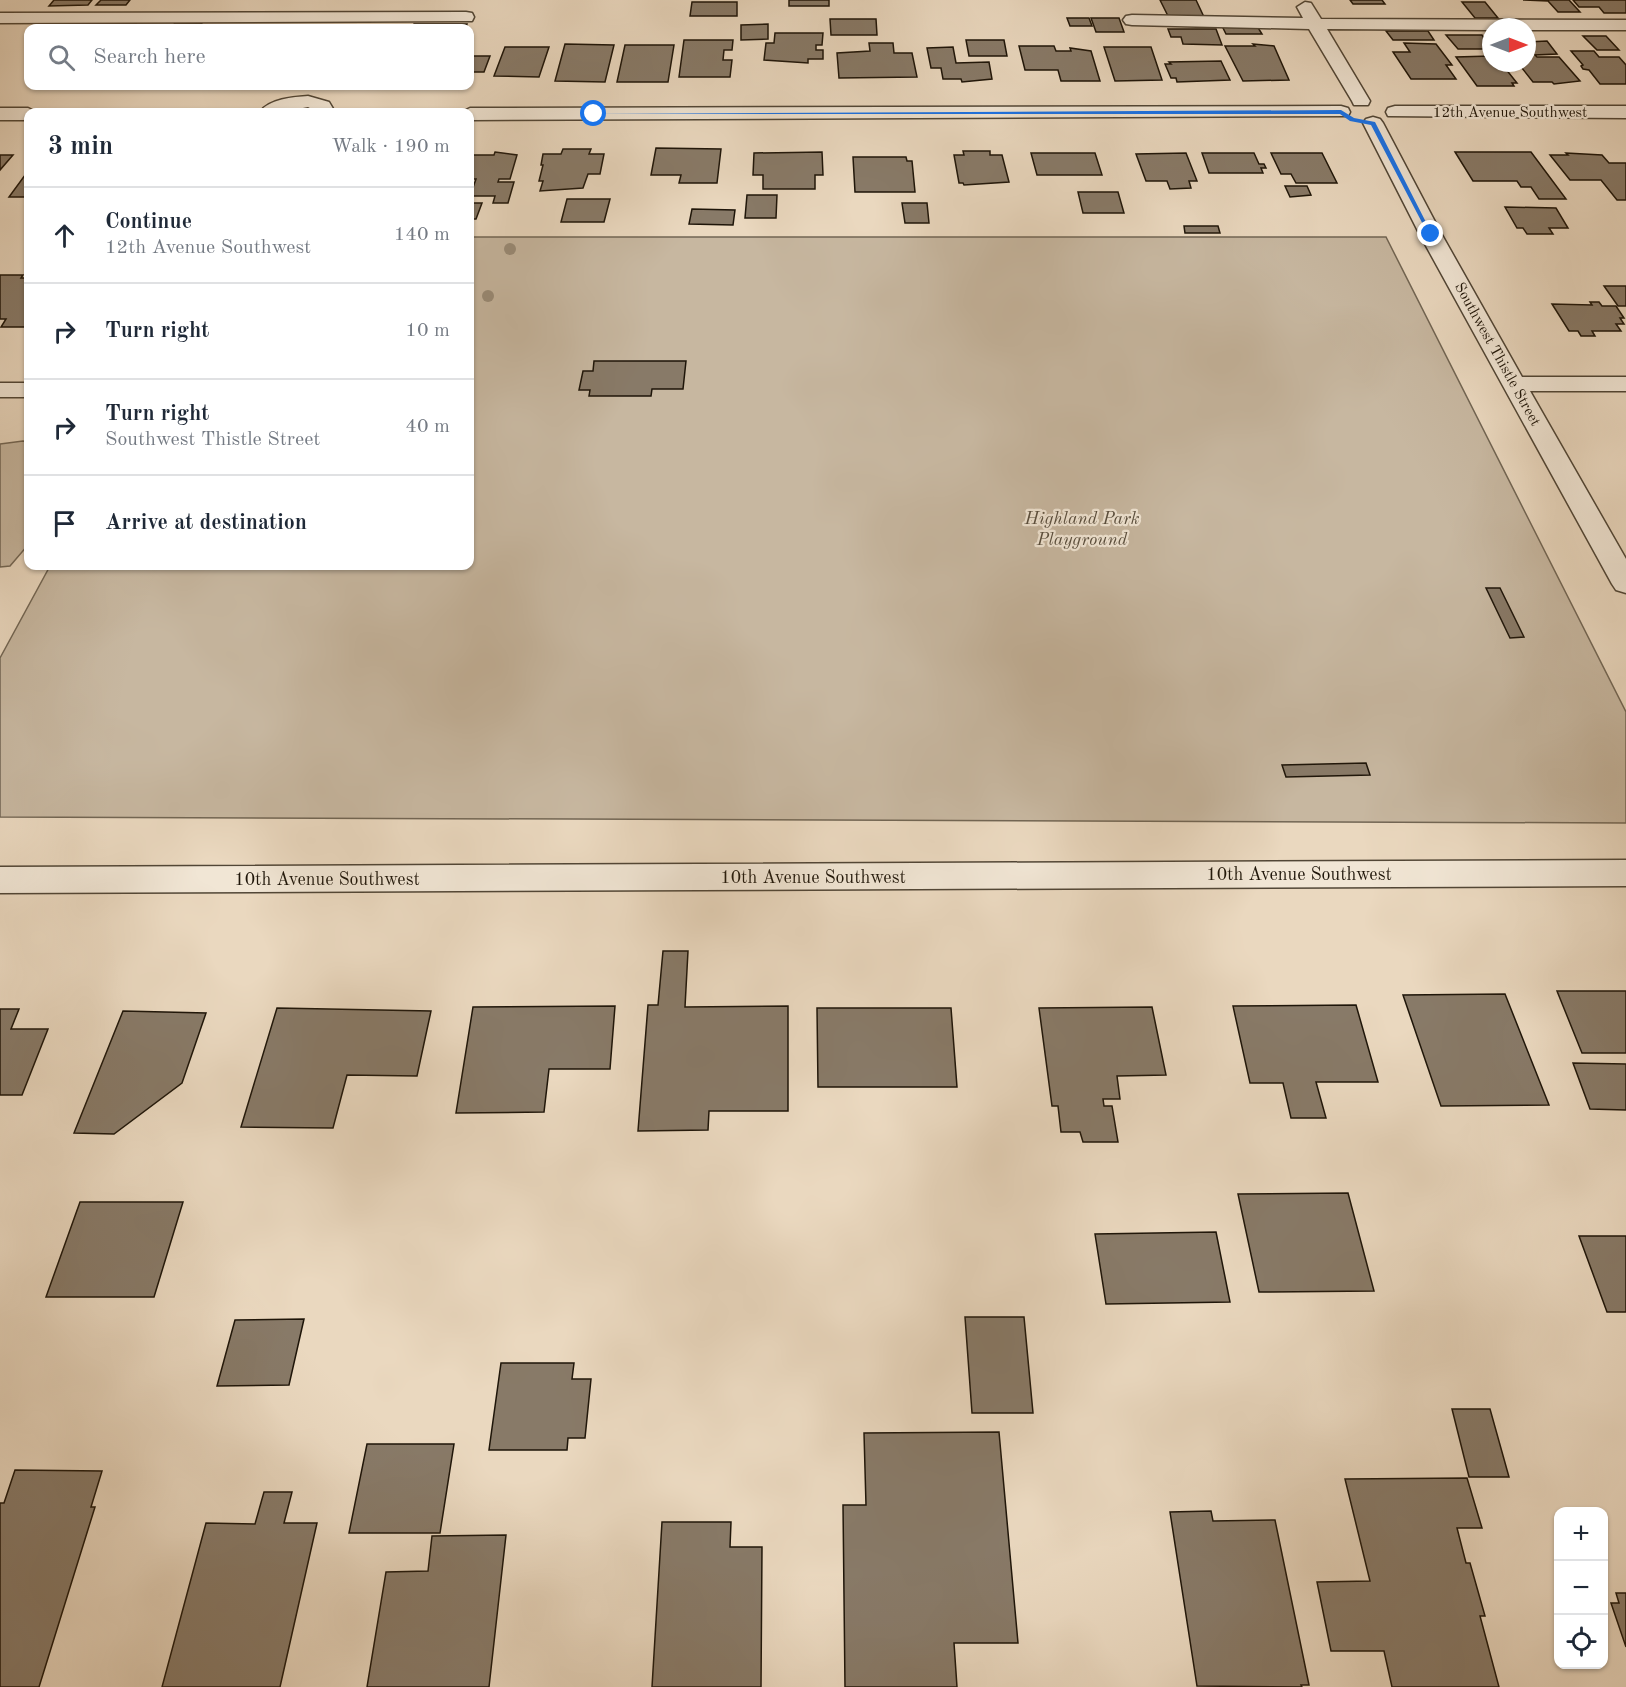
<!DOCTYPE html>
<meta charset="utf-8">
<style>
:root{--surface:#fff;--page:#f6f6f7;--text:#1f2937;--muted:#747a83;--line:#e0e1e3}
body{margin:0;font-family:"Old Standard TT",serif;background:var(--page);color:var(--text)}
.controls{position:absolute;right:18px;bottom:18px;display:grid;overflow:hidden;border-radius:12px;box-shadow:0 2px 4px #0004}
.controls button{width:54px;height:54px;display:grid;place-items:center;padding:0;border:0;border-bottom:2px solid var(--line);background:var(--surface);color:var(--text);font:30px sans-serif}
.compass{position:absolute;left:1482px;top:18px;width:54px;height:54px;border-radius:50%;background:var(--surface);box-shadow:0 2px 4px #0004;rotate:90deg}
.stop{position:absolute;width:18px;height:18px;margin:-14px;border:4px solid #1a73e8;border-radius:50%;background:#fff}
.stop.end{background:#1a73e8;border-color:#fff;box-shadow:0 2px 6px #0008}
.list{margin:0;padding:0;list-style:none}
h2{display:flex;justify-content:space-between;align-items:center;height:78px;margin:0;padding:0 24px;font-size:26px}
h2 small{font-size:20px;font-weight:400;color:var(--muted)}
.list li{display:grid;grid-template-columns:39px 1fr auto;gap:18px;align-items:center;box-sizing:border-box;height:96px;padding:0 24px;border-top:2px solid var(--line)}
.list b{display:block;font-size:22px;white-space:nowrap}
.list p{margin:0;font-size:20px;white-space:nowrap;color:var(--muted)}
.list em{font-size:20px;font-style:normal;color:var(--muted)}
.icon{flex:none;width:33px;height:33px;fill:none;stroke:currentColor;stroke-width:2;stroke-linecap:round;stroke-linejoin:round}
.map{position:relative;flex:none;width:1626px;height:1687px;overflow:hidden}
.search{position:absolute;background:var(--surface);box-shadow:0 2px 4px #0004;left:24px;top:24px;width:450px;height:66px;display:flex;align-items:center;gap:15px;box-sizing:border-box;padding:0 21px;border-radius:12px;color:var(--muted);font-size:22px}
.panel{position:absolute;background:var(--surface);box-shadow:0 2px 4px #0004;left:24px;top:108px;width:450px;height:462px;border-radius:12px}
.map>svg:first-child{display:block}
.green{fill:#c7b7a0;stroke:#726654;stroke-width:1.5}
.building{fill:#887a68;stroke:#1e1509;stroke-width:1.5}
.lines{fill:none;stroke-linecap:round;stroke-linejoin:round}
.minor-casing{stroke:#514636;stroke-width:3}
.minor{fill:#f1e6d5;fill-rule:evenodd}
.tree{fill:#9a8c78}
.route{fill:#1a73e8}
.labels{text-anchor:middle;stroke-width:4.5;stroke-linejoin:round;paint-order:stroke}
.far-street-label{font-size:15px;fill:#1e1509;stroke:#f1e6d5}
.park-label{font-size:18px;font-style:italic;fill:#594e3e;stroke:#f1e6d5}
.street-label{font-size:18px;fill:#1e1509;stroke:#f1e6d5}
</style>
<div class="map">
<svg width="1626" height="1687" viewBox="0 0 1626 1687">
<rect width="100%" height="100%" fill="#ead8bf"/>
<filter id="stains"><feTurbulence type="fractalNoise" baseFrequency=".00333" numOctaves="4"/><feColorMatrix values="0 0 0 0 .2 0 0 0 0 .09 0 0 0 0 .02 0 0 0 .5 -.17"/></filter>
<radialGradient id="worn" r=".72"><stop offset=".6" stop-color="#630" stop-opacity="0"/><stop offset="1" stop-color="#630" stop-opacity=".3"/></radialGradient>
<g class="green">
<path d="M470,237H1386L1626,712V823L0,817V658L50,566H470Z"/>
<path d="M23,441L28,442V545L10,566L0,567V444Z"/>
</g>
<g class="building">
<path d="M54,0H92L88,5L49,6Z"/>
<path d="M101,0H130L126,5H96Z"/>
<rect x="789" y="0" width="40" height="6"/>
<path d="M1160,0H1196L1204,17L1169,18Z"/>
<path d="M1350,0H1382L1385,4H1353Z"/>
<path d="M1569,0L1580,12H1558L1548,1L1523,0Z"/>
<path d="M1573,0H1626V13H1604L1599,7H1579Z"/>
<path d="M692,2H737V16H690Z"/>
<path d="M1462,2H1485L1498,18H1475Z"/>
<path d="M1067,18H1089L1092,26H1070Z"/>
<path d="M1091,18H1119L1124,32H1096Z"/>
<path d="M830,19H876L877,35H831Z"/>
<path d="M175,23H202L198,28H171Z"/>
<path d="M414,24H467L466,28H412Z"/>
<path d="M768,24V39L741,40V25Z"/>
<path d="M1222,26H1257L1262,34H1226Z"/>
<path d="M1168,29H1216L1222,45L1183,44L1181,37H1171Z"/>
<path d="M1386,31H1428L1434,40H1393Z"/>
<path d="M775,33H823L822,45H816V50H823V59H808V63L764,60L766,43H774Z"/>
<path d="M1446,35H1482L1491,49H1458Z"/>
<path d="M1583,36H1606L1619,50H1597Z"/>
<path d="M684,40H733L732,50H724L723,60H732L730,77H679Z"/>
<path d="M966,40H1004L1007,56H969Z"/>
<path d="M1547,41L1557,54L1535,55L1537,57H1559L1580,81L1554,84L1552,82H1533L1518,63H1527V42Z"/>
<path d="M869,43H893L894,53H912L917,77L839,78L837,53L870,51Z"/>
<path d="M1404,43L1436,44L1452,65H1446L1456,79H1411L1393,52H1410Z"/>
<path d="M565,44L614,45L605,82L555,81Z"/>
<path d="M1253,44L1274,46L1289,80L1243,81L1225,46H1255Z"/>
<path d="M625,45H674L668,82H617Z"/>
<path d="M1019,46H1054L1056,51H1071L1070,48L1091,51L1100,81H1061L1058,70H1025Z"/>
<path d="M505,47H549L539,77L494,76Z"/>
<path d="M953,47L956,63L989,62L992,79L962,82L961,79H943L941,68H931L927,48Z"/>
<path d="M1104,47H1151L1162,80L1115,81Z"/>
<path d="M1571,51H1594L1599,57H1619L1626,65V84H1600L1589,70L1583,69L1581,66L1583,65Z"/>
<path d="M470,56H490L484,72H470Z"/>
<path d="M1491,56V63H1501L1517,83H1512L1514,86H1477L1456,57Z"/>
<path d="M1221,61L1230,80L1177,82L1176,78H1171L1165,64H1171L1169,62Z"/>
<path d="M656,148L721,149L717,183H679L681,175H651Z"/>
<path d="M563,149H591L589,154H604L600,174H588L583,188L540,191L543,181H539L543,165H541L543,154H561Z"/>
<path d="M963,151H990V155H1002L1009,182L964,185L963,183H959L954,155H964Z"/>
<path d="M495,152L517,155L510,179H499L498,182H514L508,203H493L495,196H470L476,179H470L472,155H494Z"/>
<path d="M822,152L823,175H815V189H763V175H753L754,153Z"/>
<path d="M1455,152H1531L1566,199H1539L1531,187H1521L1517,181H1473Z"/>
<path d="M1031,153H1095L1102,175H1037Z"/>
<path d="M1186,153L1197,181H1189L1191,188L1170,189L1167,181H1146L1136,154Z"/>
<path d="M1202,153H1254L1259,164H1264L1266,168H1261L1263,173H1209Z"/>
<path d="M1271,153H1322L1337,183H1296L1291,174H1281Z"/>
<path d="M1566,153L1602,155L1609,163H1626V200H1617L1601,180H1570L1550,155H1568Z"/>
<path d="M0,155H13L0,170Z"/>
<path d="M853,157H906L907,161H912L915,192H855Z"/>
<path d="M28,171V197H9Z"/>
<path d="M1285,186H1307L1311,195L1290,197Z"/>
<path d="M1078,192H1118L1124,213H1083Z"/>
<path d="M747,195H777L776,218H745Z"/>
<path d="M567,199H610L604,222H561Z"/>
<path d="M470,203H482L476,219H470Z"/>
<path d="M902,203H927L929,223H905Z"/>
<path d="M1505,207L1556,208L1568,228H1549L1553,234H1527L1523,228H1517Z"/>
<path d="M692,209L735,210L733,225L689,224Z"/>
<path d="M1184,226H1218L1220,233H1185Z"/>
<path d="M0,275H23L21,278H28V327H1L6,319H0Z"/>
<path d="M1604,286H1626V306H1618Z"/>
<path d="M1590,302H1599L1602,306H1616L1624,318H1620L1624,324H1616L1621,331H1592L1595,336H1581L1578,331H1569L1552,304L1592,305Z"/>
<path d="M594,361H686L683,389H652L651,396H589L590,390H579L583,371H593Z"/>
<path d="M1486,588H1500L1524,637L1510,638Z"/>
<path d="M1366,763L1370,775L1286,777L1282,765Z"/>
<path d="M663,951H688L685,1007L788,1006V1111H709L708,1130L638,1131L648,1005H658Z"/>
<path d="M1557,991H1626V1053H1582Z"/>
<path d="M1505,994L1549,1105L1441,1106L1403,995Z"/>
<path d="M1356,1005L1378,1082H1316L1326,1118H1291L1283,1083H1250L1233,1006Z"/>
<path d="M615,1006L610,1069H549L544,1112L456,1113L473,1007Z"/>
<path d="M1152,1007L1166,1075L1117,1076L1120,1099H1103L1104,1106H1112L1118,1142H1083L1080,1132H1061L1058,1106H1052L1039,1008Z"/>
<path d="M277,1008L431,1011L417,1076L347,1075L333,1128L241,1127Z"/>
<path d="M817,1008H951L957,1087H818Z"/>
<path d="M0,1009H19L11,1029H48L22,1095H0Z"/>
<path d="M123,1011L206,1013L182,1083L114,1134L74,1133Z"/>
<path d="M1573,1063L1626,1064V1110L1590,1109Z"/>
<path d="M1348,1193L1374,1291L1259,1292L1238,1194Z"/>
<path d="M80,1202H183L154,1297H46Z"/>
<path d="M1216,1232L1230,1302L1106,1304L1095,1234Z"/>
<path d="M1579,1236H1626V1312H1607Z"/>
<path d="M965,1317H1024L1033,1413H972Z"/>
<path d="M304,1319L289,1385L217,1386L235,1320Z"/>
<path d="M501,1363H574L572,1379H591L585,1438H568L567,1450H489Z"/>
<path d="M1452,1409H1490L1509,1477H1469Z"/>
<path d="M999,1432L1018,1643H954L957,1687H845L843,1505H866L864,1433Z"/>
<path d="M367,1444H454L440,1533H349Z"/>
<path d="M15,1470L102,1471L91,1507H95L39,1687H0V1503H4Z"/>
<path d="M1467,1478L1482,1528H1457L1466,1563H1470L1485,1616H1480L1499,1687H1392L1384,1651H1331L1317,1582L1370,1581L1345,1479Z"/>
<path d="M264,1492H292L284,1523H317L280,1687H162L206,1523L255,1524Z"/>
<path d="M1211,1511L1213,1521L1275,1520L1309,1685H1301L1302,1687L1197,1686L1170,1512Z"/>
<path d="M662,1522H731L730,1547H762L761,1687H652Z"/>
<path d="M506,1535L489,1687H367L386,1572L428,1571L432,1536Z"/>
<path d="M1616,1593H1626V1647L1611,1603H1619Z"/>
</g>
<g class="lines">
<g class="minor-casing">
<g id="minor">
<path d="M1305,2L1311,3L1321,19L1626,20V30H1527V27H1491V30L1327,29L1370,101L1368,105H1354L1352,101L1309,29L1132,25L1126,24L1123,20L1126,16L1132,15L1303,18L1297,7Z"/>
<path d="M466,12L472,13L474,17L472,21L0,23V13Z"/>
<path d="M308,96L329,102L335,112H317L308,107L282,112H260C269,99 293,97 308,96Z"/>
<path d="M1341,106L1348,108L1350,112L1348,116L470,120V112H462L470,108Z"/>
<path d="M1395,106H1626V118L1388,116L1386,112L1388,108Z"/>
<path d="M0,108H28L36,112H28V120H0Z"/>
<path d="M1373,117L1380,119L1383,123L1442,235L1522,377H1626V391H1530L1626,559V593L1616,590L1612,584L1420,235L1363,123L1366,119Z"/>
<rect x="0" y="383" width="28" height="14"/>
<path d="M1626,860V886L0,893V867Z"/>
</g>
</g>
<use href="#minor" class="minor"/>
</g>
<g class="tree">
<circle cx="510" cy="249" r="6"/>
<circle cx="488" cy="296" r="6"/>
</g>
<path class="route" d="M1341,110L1354,118L1375,122L1433,236L1428,234L1371,125L1350,121L1340,114H592Z"/>
<g class="labels">
<g class="far-street-label">
<text x="1510" y="117">12th Avenue Southwest</text>
<text transform="translate(1498 354) rotate(61)" y="5">Southwest Thistle Street</text>
</g>
<g class="park-label">
<text x="1082" y="524">Highland Park<tspan x="1082" dy="21">Playground</tspan></text>
</g>
<g class="street-label">
<text x="1299" y="880">10th Avenue Southwest</text>
<text x="813" y="883">10th Avenue Southwest</text>
<text x="327" y="885">10th Avenue Southwest</text>
</g>
</g>
<rect width="100%" height="100%" filter="url(#stains)"/>
<rect width="100%" height="100%" fill="url(#worn)"/>
</svg>
<div class="controls">
<button>+</button>
<button>−</button>
<button><svg class="icon" aria-label="locate" viewBox="0 0 24 24"><circle cx="12" cy="12" r="6"/><path d="M12 2v4M12 18v4M2 12h4M18 12h4"/></svg></button>
</div>
<svg class="compass" viewBox="-18 -18 36 36"><path d="M0-13l5 13h-10z" fill="#e53935"/><path d="M0 13l5-13h-10z" fill="#747a83"/></svg>
<div class="stop" style="left:594px;top:114px"></div>
<div class="stop end" style="left:1431px;top:234px"></div>
<div class="search"><svg class="icon" aria-label="search" viewBox="0 0 24 24"><circle cx="10" cy="10" r="6"/><path d="M15 15l6 6"/></svg>Search here</div>
<section class="panel">
<h2>3 min<small>Walk · 190 m</small></h2>
<ul class="list">
<li><svg class="icon" aria-label="ahead" viewBox="0 0 24 24"><path d="M12 20V5M6 11l6-6 6 6"/></svg><div><b>Continue</b><p>12th Avenue Southwest</p></div><em>140 m</em></li>
<li><svg class="icon" aria-label="right" viewBox="0 0 24 24"><path d="M7 20v-9h11M14 6l5 5-5 5"/></svg><div><b>Turn right</b></div><em>10 m</em></li>
<li><svg class="icon" aria-label="right" viewBox="0 0 24 24"><path d="M7 20v-9h11M14 6l5 5-5 5"/></svg><div><b>Turn right</b><p>Southwest Thistle Street</p></div><em>40 m</em></li>
<li><svg class="icon" aria-label="arrive" viewBox="0 0 24 24"><path d="M6 21V4h12l-3 4 3 4H6"/></svg><div><b>Arrive at destination</b></div></li>
</ul>
</section>
</div>
